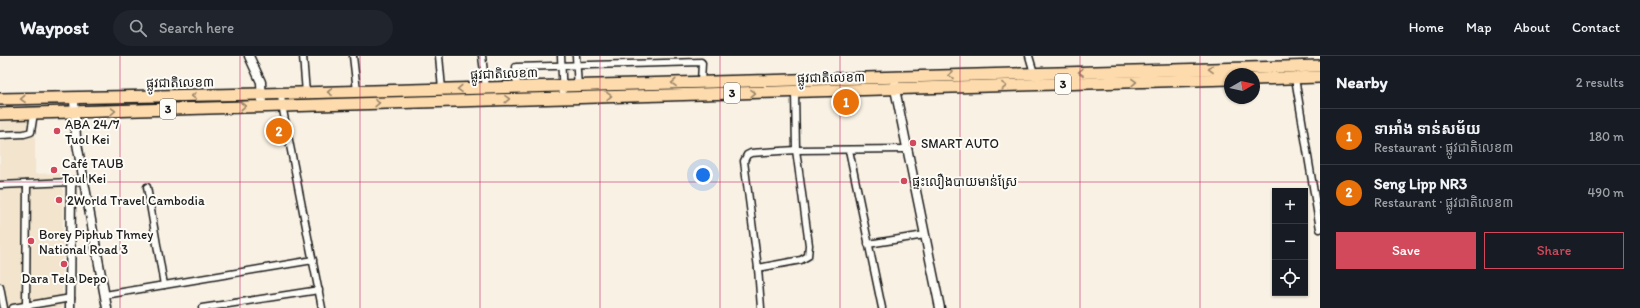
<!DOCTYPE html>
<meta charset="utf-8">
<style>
:root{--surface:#171b24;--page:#20242c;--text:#f1f3f6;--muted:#9ea1a6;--line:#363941;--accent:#d1495b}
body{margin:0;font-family:Itim,"Noto Sans Khmer",sans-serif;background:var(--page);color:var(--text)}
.controls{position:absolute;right:12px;bottom:12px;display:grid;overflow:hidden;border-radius:0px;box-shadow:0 1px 3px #0004}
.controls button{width:36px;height:36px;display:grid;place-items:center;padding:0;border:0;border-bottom:1px solid var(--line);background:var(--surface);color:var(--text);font:20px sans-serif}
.compass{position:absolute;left:1224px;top:12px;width:36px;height:36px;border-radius:50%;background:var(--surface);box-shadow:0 1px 3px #0004;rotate:81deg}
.you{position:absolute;left:703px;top:119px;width:14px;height:14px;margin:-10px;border:3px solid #fff;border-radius:50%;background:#1a73e8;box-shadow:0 0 0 6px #1a73e833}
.badge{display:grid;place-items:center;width:26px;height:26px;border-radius:50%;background:var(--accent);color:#fff;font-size:13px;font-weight:700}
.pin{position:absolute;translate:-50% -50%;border:2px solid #fff;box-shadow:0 1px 4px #0006}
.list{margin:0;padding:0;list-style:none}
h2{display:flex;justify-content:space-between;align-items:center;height:52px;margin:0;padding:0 16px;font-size:17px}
h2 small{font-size:13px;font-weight:400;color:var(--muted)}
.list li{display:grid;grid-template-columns:26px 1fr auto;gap:12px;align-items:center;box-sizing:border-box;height:56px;padding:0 16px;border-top:1px solid var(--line)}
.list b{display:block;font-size:15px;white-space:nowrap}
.list p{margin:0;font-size:13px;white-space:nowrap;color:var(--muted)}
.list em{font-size:13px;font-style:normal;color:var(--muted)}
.actions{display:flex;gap:8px;padding:12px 16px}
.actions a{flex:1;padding:9px 0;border:1px solid var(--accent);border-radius:0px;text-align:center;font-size:14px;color:var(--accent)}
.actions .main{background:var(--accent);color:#fff}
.icon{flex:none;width:22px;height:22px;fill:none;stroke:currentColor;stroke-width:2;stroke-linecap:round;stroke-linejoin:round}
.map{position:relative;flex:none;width:1320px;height:252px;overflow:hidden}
header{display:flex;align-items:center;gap:24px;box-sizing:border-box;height:56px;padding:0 20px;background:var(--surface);border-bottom:1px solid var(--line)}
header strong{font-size:19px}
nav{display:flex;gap:22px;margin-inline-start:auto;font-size:14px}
.search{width:280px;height:36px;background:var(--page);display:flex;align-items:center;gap:10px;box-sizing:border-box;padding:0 14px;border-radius:22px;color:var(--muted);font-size:15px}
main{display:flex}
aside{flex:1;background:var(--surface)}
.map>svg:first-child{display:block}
.built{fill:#f2e4cd}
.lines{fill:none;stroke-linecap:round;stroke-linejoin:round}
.street-casing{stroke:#1c1c1c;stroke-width:9}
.secondary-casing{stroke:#1c1c1c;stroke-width:11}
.highway-casing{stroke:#1c1c1c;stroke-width:14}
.street{stroke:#fdfcf7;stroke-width:6}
.secondary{stroke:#fdfcf7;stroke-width:8}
.highway{stroke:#fedbac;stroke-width:11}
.oneway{stroke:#98856b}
.grid{fill:none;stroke:#c2185b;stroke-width:1;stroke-opacity:0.55}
.poi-dot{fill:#d1495b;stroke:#fdfcf7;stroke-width:1.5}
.labels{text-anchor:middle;stroke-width:4;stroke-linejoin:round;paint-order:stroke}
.shield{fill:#fdfcf7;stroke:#605f5e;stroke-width:1}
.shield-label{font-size:12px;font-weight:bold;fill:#1c1c1c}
.street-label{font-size:13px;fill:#1c1c1c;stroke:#fdfcf7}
.poi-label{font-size:13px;fill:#1c1c1c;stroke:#fdfcf7;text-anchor:start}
</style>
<header>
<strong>Waypost</strong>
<div class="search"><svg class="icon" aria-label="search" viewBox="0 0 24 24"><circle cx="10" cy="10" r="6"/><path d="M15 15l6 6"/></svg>Search here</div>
<nav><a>Home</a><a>Map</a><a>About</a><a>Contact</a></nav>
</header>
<main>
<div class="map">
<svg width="1320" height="252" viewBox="0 0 1320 252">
<rect width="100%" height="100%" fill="#f8f1e4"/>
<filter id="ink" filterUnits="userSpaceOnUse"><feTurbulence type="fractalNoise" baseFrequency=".025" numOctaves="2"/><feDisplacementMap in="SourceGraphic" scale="8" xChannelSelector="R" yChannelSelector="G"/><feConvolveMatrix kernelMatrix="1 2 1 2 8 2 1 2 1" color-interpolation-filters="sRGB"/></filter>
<g filter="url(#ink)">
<path class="built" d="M35,63V118L63,117L62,252H0V64Z"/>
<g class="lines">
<g class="street-casing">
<g id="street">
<path d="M303,0L306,37"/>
<path d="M353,0L357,35"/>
<path d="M439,0L442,33"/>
<path d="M482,0L486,32"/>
<path d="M561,0L563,41"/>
<path d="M576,0L578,31"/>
<path d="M1029,0L1034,17"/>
<path d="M1295,22L1320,173"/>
<path d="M517,31L516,11L701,6L702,7L701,26"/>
<path d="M281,37L282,49L322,252"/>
<path d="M0,79L24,78L31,76L34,57"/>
<path d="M849,94L882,252"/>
<path d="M0,129L71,126"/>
<path d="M147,131L164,229"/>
<path d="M868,188L925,179"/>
<path d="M758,212L801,204L808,200L809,189L796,94L795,36"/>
<path d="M0,231L4,252"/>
<path d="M105,239L313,204"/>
<path d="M13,252L71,242"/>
<path d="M26,252L27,128"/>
<path d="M202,252L319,234"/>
<path d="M761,252L758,212L744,105L747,99L751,97L796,94L908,93"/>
</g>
</g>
<g class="secondary-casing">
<g id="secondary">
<path d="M249,0L261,26L262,50"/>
<path d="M895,21V33L940,252"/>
<path d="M74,43L76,82L107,252"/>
<path d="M70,252L71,126L84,124"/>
</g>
</g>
<g class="highway-casing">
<g id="highway">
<path d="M1254,23L1320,21"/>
<path d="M0,43L261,38L1320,10"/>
<path d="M0,58L1230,23"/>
</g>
</g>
<use href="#street" class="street"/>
<use href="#secondary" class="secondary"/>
<use href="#highway" class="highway"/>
</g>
<defs><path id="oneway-chevron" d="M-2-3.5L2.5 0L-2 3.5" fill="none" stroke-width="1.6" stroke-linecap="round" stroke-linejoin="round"/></defs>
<g class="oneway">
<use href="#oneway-chevron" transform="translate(1211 13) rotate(178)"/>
<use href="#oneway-chevron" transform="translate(1081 16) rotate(178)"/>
<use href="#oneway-chevron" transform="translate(951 19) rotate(178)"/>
<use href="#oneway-chevron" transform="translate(1134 26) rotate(-2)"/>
<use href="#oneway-chevron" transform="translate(674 27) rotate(178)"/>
<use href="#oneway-chevron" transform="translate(1004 30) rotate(-2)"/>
<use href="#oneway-chevron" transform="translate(460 33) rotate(178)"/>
<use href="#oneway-chevron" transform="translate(330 36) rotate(179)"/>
<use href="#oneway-chevron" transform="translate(753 37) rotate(-1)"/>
<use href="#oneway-chevron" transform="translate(194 40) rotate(179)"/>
<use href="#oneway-chevron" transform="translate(609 40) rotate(-1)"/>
<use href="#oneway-chevron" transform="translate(23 43) rotate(178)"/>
<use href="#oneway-chevron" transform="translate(507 43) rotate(-2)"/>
<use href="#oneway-chevron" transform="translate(377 47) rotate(-2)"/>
<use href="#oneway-chevron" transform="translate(243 50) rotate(-2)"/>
<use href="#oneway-chevron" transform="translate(113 55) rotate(-2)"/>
</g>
</g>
<path class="grid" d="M120,0V252M240,0V252M360,0V252M480,0V252M600,0V252M720,0V252M840,0V252M960,0V252M1080,0V252M1200,0V252M0,126H1320"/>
<g class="poi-dot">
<circle cx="57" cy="75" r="4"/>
<circle cx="913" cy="87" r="4"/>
<circle cx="54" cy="114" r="4"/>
<circle cx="904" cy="125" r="4"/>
<circle cx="59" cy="144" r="4"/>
<circle cx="31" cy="185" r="4"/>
<circle cx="64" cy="208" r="4"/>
</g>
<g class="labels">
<g class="shield">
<rect x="1055" y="18" width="16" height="20" rx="3"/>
<rect x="724" y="27" width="16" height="20" rx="3"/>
<rect x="160" y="43" width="16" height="20" rx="3"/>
</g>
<g class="shield-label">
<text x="1063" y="32">3</text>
<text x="732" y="41">3</text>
<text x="168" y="57">3</text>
</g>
<g class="street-label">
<text transform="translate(504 17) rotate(-2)" y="5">ផ្លូវជាតិលេខ៣</text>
<text transform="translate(831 21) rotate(-1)" y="5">ផ្លូវជាតិលេខ៣</text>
<text transform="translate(180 26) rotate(-1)" y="5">ផ្លូវជាតិលេខ៣</text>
</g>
<g class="poi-label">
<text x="65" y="73">ABA 24/7<tspan x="65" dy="15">Tuol Kei</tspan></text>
<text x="921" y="92">SMART AUTO</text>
<text x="62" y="112">Café TAUB<tspan x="62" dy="15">Toul Kei</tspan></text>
<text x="912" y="130">ផ្ទះលឿងបាយមាន់ស្រែ</text>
<text x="67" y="149">2World Travel Cambodia</text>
<text x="39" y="183">Borey Piphub Thmey<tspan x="39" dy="15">National Road 3</tspan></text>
<text x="64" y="227" text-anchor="middle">Dara Tela Depo</text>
</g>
</g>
</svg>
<div class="controls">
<button>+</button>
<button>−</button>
<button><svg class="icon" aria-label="locate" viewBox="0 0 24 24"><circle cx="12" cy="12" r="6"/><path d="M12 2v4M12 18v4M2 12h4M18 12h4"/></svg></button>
</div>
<svg class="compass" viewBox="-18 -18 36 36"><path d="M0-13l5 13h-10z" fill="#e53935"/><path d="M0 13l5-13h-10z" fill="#9ea1a6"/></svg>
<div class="you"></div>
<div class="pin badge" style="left:846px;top:46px;background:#e8710a">1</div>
<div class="pin badge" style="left:279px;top:75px;background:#e8710a">2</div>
</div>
<aside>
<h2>Nearby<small>2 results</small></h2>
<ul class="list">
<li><span class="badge" style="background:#e8710a">1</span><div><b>ទាអាំង ទាន់សម័យ</b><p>Restaurant · ផ្លូវជាតិលេខ៣</p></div><em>180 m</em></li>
<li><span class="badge" style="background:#e8710a">2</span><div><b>Seng Lipp NR3</b><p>Restaurant · ផ្លូវជាតិលេខ៣</p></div><em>490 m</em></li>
</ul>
<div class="actions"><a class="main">Save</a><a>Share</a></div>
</aside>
</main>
